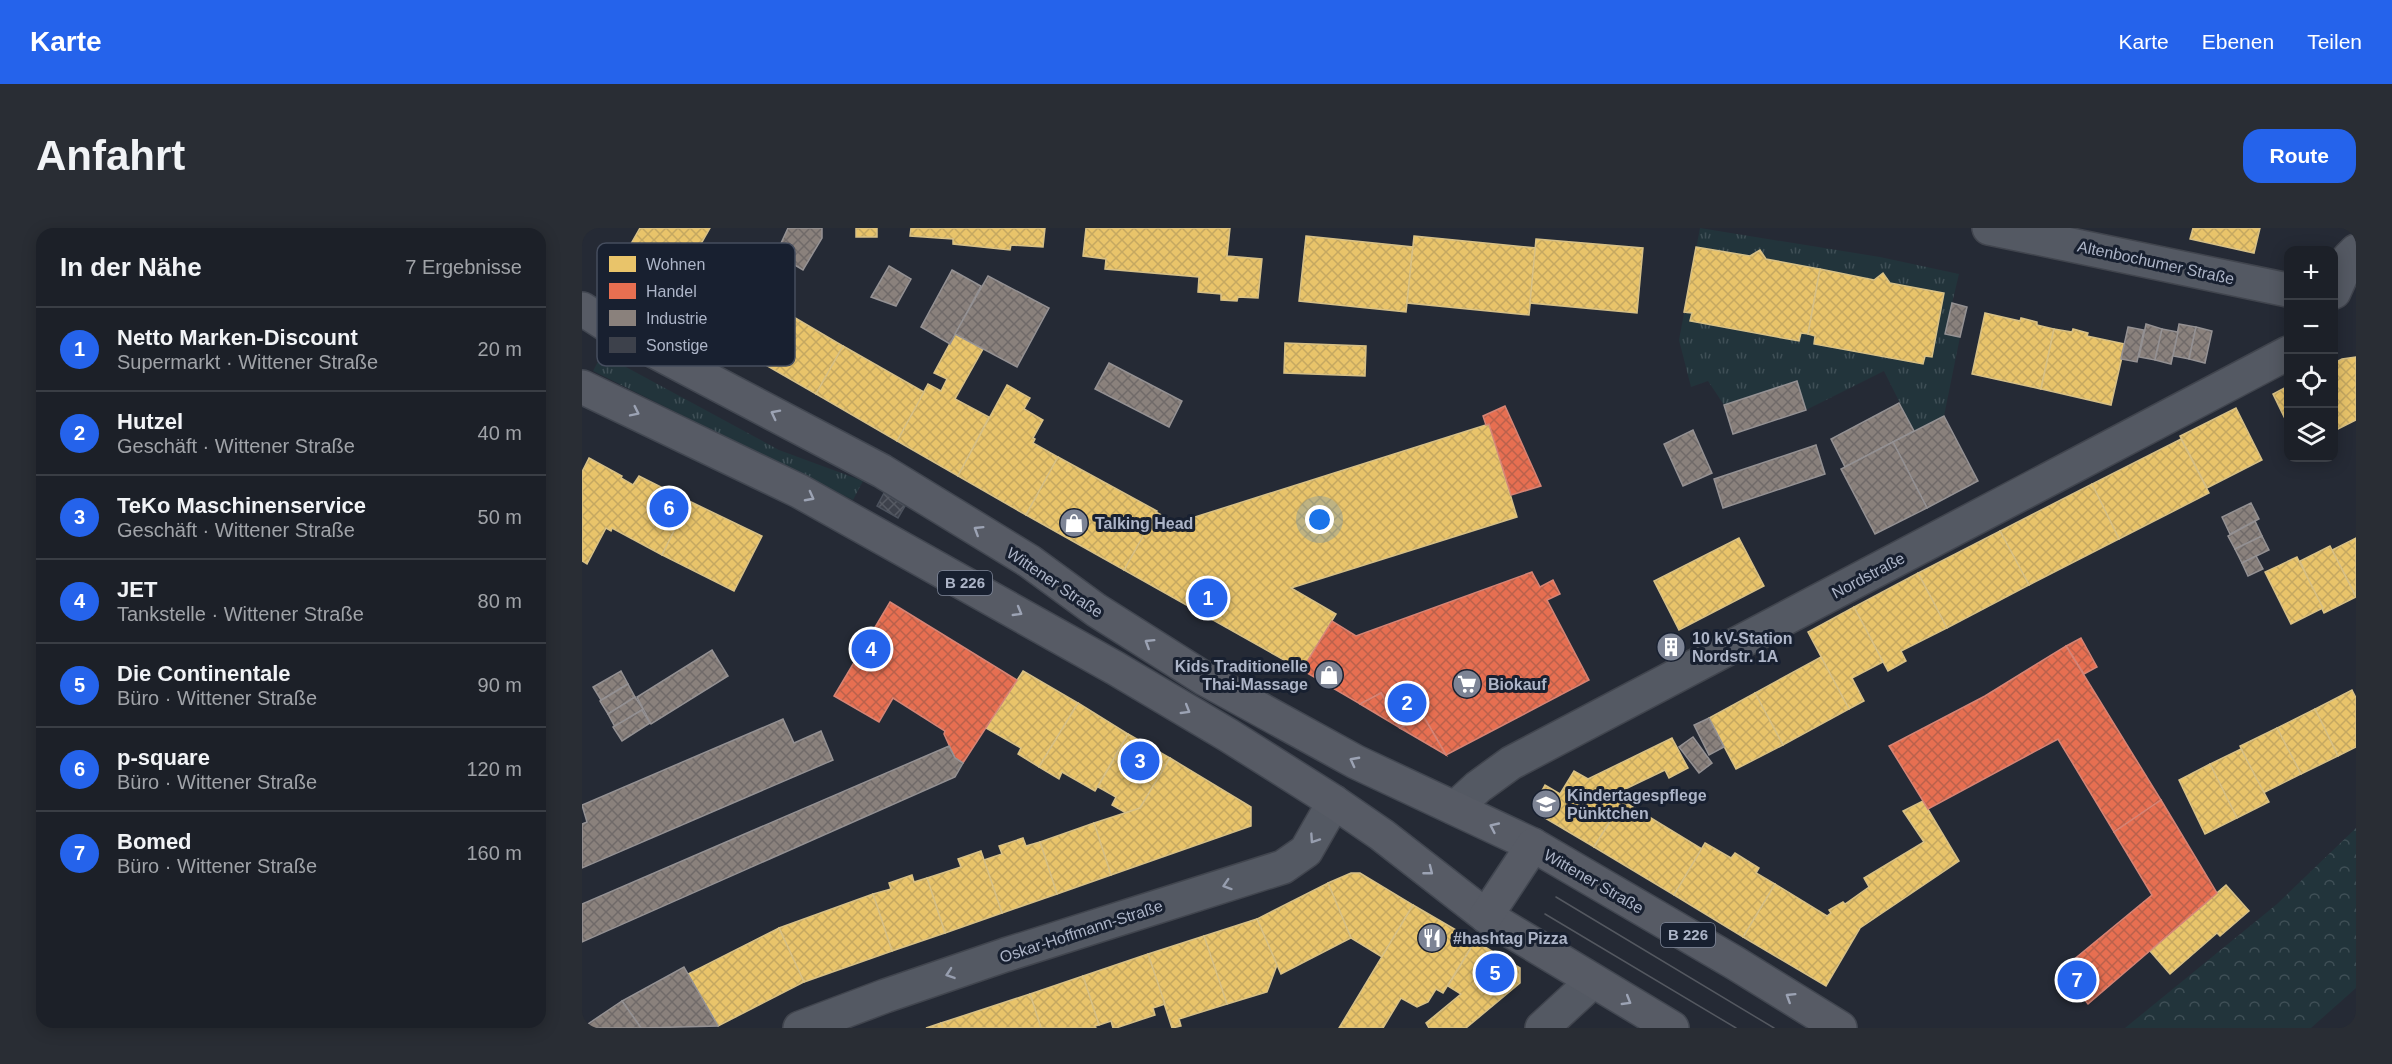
<!DOCTYPE html>
<html lang="de">
<meta charset="utf-8">
<style>
:root{--surface:#1c2028;--page:#292d34;--text:#f1f3f6;--muted:#a0a3a8;--line:#3a3e45;--accent:#2563eb}
body{margin:0;font-family:Helvetica,sans-serif;background:var(--page);color:var(--text)}
.controls{position:absolute;right:18px;top:18px;display:grid;overflow:hidden;border-radius:12px;box-shadow:0 3px 15px #0003}
.controls button{width:54px;height:54px;display:grid;place-items:center;padding:0;border:0;border-bottom:2px solid var(--line);background:var(--surface);color:var(--text);font:30px sans-serif}
.you{position:absolute;left:738px;top:292px;width:21px;height:21px;margin:-15px;border:4px solid #fff;border-radius:50%;background:#1a73e8;box-shadow:0 0 0 9px #1a73e833}
.badge{display:grid;place-items:center;width:39px;height:39px;border-radius:50%;background:var(--accent);color:#fff;font-size:20px;font-weight:700}
.pin{position:absolute;translate:-50% -50%;border:3px solid #fff;box-shadow:0 2px 6px #0006}
.list{margin:0;padding:0;list-style:none}
h2{display:flex;justify-content:space-between;align-items:center;height:78px;margin:0;padding:0 24px;font-size:26px}
h2 small{font-size:20px;font-weight:400;color:var(--muted)}
.list li{display:grid;grid-template-columns:39px 1fr auto;gap:18px;align-items:center;box-sizing:border-box;height:84px;padding:0 24px;border-top:2px solid var(--line)}
.list b{display:block;font-size:22px;white-space:nowrap}
.list p{margin:0;font-size:20px;white-space:nowrap;color:var(--muted)}
.list em{font-size:20px;font-style:normal;color:var(--muted)}
.icon{flex:none;width:33px;height:33px;fill:none;stroke:currentColor;stroke-width:2;stroke-linecap:round;stroke-linejoin:round}
.map{position:relative;flex:none;width:1774px;height:800px;overflow:hidden;border-radius:18px}
header{display:flex;align-items:center;gap:36px;box-sizing:border-box;height:84px;padding:0 30px;background:var(--accent);color:#fff}
header strong{font-size:28px}
nav{display:flex;gap:33px;margin-inline-start:auto;font-size:21px}
.intro{display:flex;align-items:center;justify-content:space-between;box-sizing:border-box;height:144px;padding:0 36px}
h1{margin:0;font-size:42px}
.button{padding:15px 27px;border-radius:18px;background:var(--accent);color:#fff;font-size:21px;font-weight:700}
main{display:flex;gap:36px;padding:0 36px}
aside{flex:1;background:var(--surface);border-radius:18px;box-shadow:0 3px 15px #0003}
.map>svg:first-child{display:block}
.grass{fill:url(#grass-tufts)}
.forest{fill:url(#forest-crowns)}
.homes{fill:url(#homes-cross-hatch);stroke:#d7c086;stroke-width:1.5}
.shops{fill:url(#shops-cross-hatch);stroke:#d68475;stroke-width:1.5}
.industry{fill:url(#industry-cross-hatch);stroke:#949193;stroke-width:1.5}
.building{fill:url(#building-cross-hatch);stroke:#4c525d;stroke-width:1.5}
.lines{fill:none;stroke-linecap:round;stroke-linejoin:round}
.street-casing{stroke:#41454e;stroke-width:36}
.primary-casing{stroke:#424751;stroke-width:36}
.street{stroke:#545963;stroke-width:33}
.primary{stroke:#575b65;stroke-width:33}
.tram{stroke:#545860;stroke-width:1.5}
.oneway{stroke:#9ca3b4}
.oneway2{stroke:#979eaf}
.labels{text-anchor:middle;stroke-width:6;stroke-linejoin:round;paint-order:stroke}
.shield{fill:#182030;stroke:#80889a;stroke-width:1.5}
.shield-label{font-size:15px;font-weight:bold;fill:#adb5c8}
.street-label{font-size:16px;fill:#adb5c8;stroke:#182030}
.poi-label{font-size:16px;font-weight:bold;fill:#adb5c8;stroke:#182030;text-anchor:start}
.key{fill:#182030;stroke:#454d5e;stroke-width:1.5}
.key-label{font-size:16px;fill:#adb5c8}
</style>
<header>
<strong>Karte</strong>
<nav><a>Karte</a><a>Ebenen</a><a>Teilen</a></nav>
</header>
<div class="intro"><h1>Anfahrt</h1><a class="button">Route</a></div>
<main>
<aside>
<h2>In der Nähe<small>7 Ergebnisse</small></h2>
<ul class="list">
<li><span class="badge">1</span><div><b>Netto Marken-Discount</b><p>Supermarkt · Wittener Straße</p></div><em>20 m</em></li>
<li><span class="badge">2</span><div><b>Hutzel</b><p>Geschäft · Wittener Straße</p></div><em>40 m</em></li>
<li><span class="badge">3</span><div><b>TeKo Maschinenservice</b><p>Geschäft · Wittener Straße</p></div><em>50 m</em></li>
<li><span class="badge">4</span><div><b>JET</b><p>Tankstelle · Wittener Straße</p></div><em>80 m</em></li>
<li><span class="badge">5</span><div><b>Die Continentale</b><p>Büro · Wittener Straße</p></div><em>90 m</em></li>
<li><span class="badge">6</span><div><b>p-square</b><p>Büro · Wittener Straße</p></div><em>120 m</em></li>
<li><span class="badge">7</span><div><b>Bomed</b><p>Büro · Wittener Straße</p></div><em>160 m</em></li>
</ul>
</aside>
<div class="map">
<svg width="1774" height="800" viewBox="0 0 1774 800">
<defs>
<pattern id="grass-tufts" width="24" height="20" patternUnits="userSpaceOnUse" patternTransform="scale(1.5)"><rect width="24" height="20" fill="#22343b"/><path d="M3 7l-1-3M5 7V3M7 7l1-3M15 17l-1-3M17 17v-4M19 17l1-3" fill="none" stroke="#3f4f56"/></pattern>
<pattern id="forest-crowns" width="20" height="18" patternUnits="userSpaceOnUse" patternTransform="scale(1.5)"><rect width="20" height="18" fill="#22343b"/><path d="M2 6a3 3 0 1 1 6 0M12 15a3 3 0 1 1 6 0" fill="none" stroke="#3f4f56"/></pattern>
<pattern id="homes-cross-hatch" width="8" height="8" patternUnits="userSpaceOnUse" patternTransform="scale(1.5)"><rect width="8" height="8" fill="#e9c46a"/><path d="M0 0l8 8M0 8l8-8" fill="none" stroke="#c5a861"/></pattern>
<pattern id="shops-cross-hatch" width="8" height="8" patternUnits="userSpaceOnUse" patternTransform="scale(1.5)"><rect width="8" height="8" fill="#e76f51"/><path d="M0 0l8 8M0 8l8-8" fill="none" stroke="#ba614c"/></pattern>
<pattern id="industry-cross-hatch" width="8" height="8" patternUnits="userSpaceOnUse" patternTransform="scale(1.5)"><rect width="8" height="8" fill="#8a817c"/><path d="M0 0l8 8M0 8l8-8" fill="none" stroke="#706a69"/></pattern>
<pattern id="building-cross-hatch" width="8" height="8" patternUnits="userSpaceOnUse" patternTransform="scale(1.5)"><rect width="8" height="8" fill="#3d414b"/><path d="M0 0l8 8M0 8l8-8" fill="none" stroke="#565a63"/></pattern>
</defs>
<rect width="100%" height="100%" fill="#252a35"/>
<g class="grass">
<path d="M1118,0L1298,29L1377,46L1363,105L1378,109L1362,188L1332,203L1302,143L1224,182L1215,153L1142,177L1126,153L1109,159L1097,112Z"/>
<path d="M20,126L197,222L281,253L271,272L11,143Z"/>
</g>
<path class="forest" d="M1774,600V760L1729,800H1543L1695,676Z"/>
<g class="homes">
<path d="M58,0H128L87,72L34,42Z"/>
<rect x="274" y="0" width="21" height="9"/>
<path d="M329,0H463L461,19L429,17L428,22L371,16V11L328,8Z"/>
<path d="M504,0H648L645,28L680,31L676,70L656,69L655,73L639,72V66L616,64L617,49L523,41L524,31L501,28Z"/>
<path d="M1611,0H1678L1672,25L1608,11Z"/>
<path d="M724,8L831,19L824,84L717,73Z"/>
<path d="M832,8L954,20L947,87L825,75Z"/>
<path d="M954,11L1061,20L1055,85L948,75Z"/>
<path d="M1114,19L1168,28L1178,22L1184,31L1238,41L1226,106L1219,105L1217,113L1108,93L1110,85L1102,84Z"/>
<path d="M1238,41L1292,52L1301,45L1308,55L1362,65L1350,129L1343,128L1341,136L1232,116L1233,108L1226,106Z"/>
<path d="M198,81L261,118L234,166L170,129Z"/>
<path d="M1403,85L1438,93L1439,90L1455,94V97L1472,101L1459,161L1390,146Z"/>
<path d="M1472,101L1490,104L1491,101L1506,105L1505,108L1543,116L1529,177L1459,161Z"/>
<path d="M373,106L401,121L373,171L407,189L376,248L315,213L346,156L359,163L365,151L352,145Z"/>
<path d="M703,115L784,118L783,148L702,145Z"/>
<path d="M261,118L342,164L315,213L234,166Z"/>
<path d="M1774,129V192L1752,203V135L1760,131Z"/>
<path d="M425,157L448,170L442,181L461,192L451,210L453,211L451,215L476,229L444,287L376,248Z"/>
<path d="M1706,158V197L1691,166Z"/>
<path d="M1654,180L1680,232L1625,260L1598,208Z"/>
<path d="M907,196L935,289L709,360L754,386L720,442L542,342L574,284L594,295Z"/>
<path d="M1599,211L1627,265L1537,311L1510,256Z"/>
<path d="M476,229L575,283L542,342L444,287Z"/>
<path d="M7,230L40,248L39,250L51,257L57,248L107,273L80,327L30,300L29,303L24,300L5,336L0,333V244Z"/>
<path d="M1510,256L1537,311L1447,357L1418,303Z"/>
<path d="M107,273L180,308L152,363L80,327Z"/>
<path d="M1418,303L1447,357L1365,400L1336,345Z"/>
<path d="M1157,310L1182,358L1097,402L1072,353Z"/>
<path d="M1774,310V368L1750,322Z"/>
<path d="M1748,318L1774,369L1742,385L1718,333Z"/>
<path d="M1715,329L1741,380L1709,396L1683,344Z"/>
<path d="M1336,345L1365,400L1319,423L1324,433L1306,443L1272,379Z"/>
<path d="M1272,379L1301,434L1270,450L1282,473L1267,481L1226,404Z"/>
<path d="M1239,429L1267,481L1201,517L1173,465Z"/>
<path d="M441,443L496,475L457,539L436,526L439,520L404,500Z"/>
<path d="M1770,462L1774,470V519L1756,528L1733,481Z"/>
<path d="M1173,465L1201,517L1154,541L1127,490Z"/>
<path d="M496,475L546,506L513,563L480,544L477,551L457,539Z"/>
<path d="M1733,481L1756,528L1719,546L1695,500Z"/>
<path d="M1695,500L1719,546L1681,565L1658,518Z"/>
<path d="M546,506L588,530L558,580L544,585L530,577L534,569L516,559Z"/>
<path d="M1090,510L1106,540L1087,550L1083,542L1039,563L1041,573L1012,619L963,590L965,587L951,579L963,557L978,566L992,543L1006,551Z"/>
<path d="M1659,521L1687,574L1655,590L1628,536Z"/>
<path d="M588,530L669,579V598L529,647L512,595L558,580Z"/>
<path d="M1628,536L1655,590L1623,606L1597,552Z"/>
<path d="M1041,573L1120,621L1092,667L1012,619Z"/>
<path d="M1341,573L1377,633L1278,700L1244,758L1161,709L1193,656L1245,688L1249,685L1247,682L1261,674L1263,676L1287,659L1282,650L1342,614L1321,583Z"/>
<path d="M512,595L529,647L475,666L458,614Z"/>
<path d="M441,610L444,618L458,614L475,666L420,685L402,632L420,626L417,618Z"/>
<path d="M1123,615L1149,630L1153,625L1177,640L1174,645L1193,656L1161,709L1092,667Z"/>
<path d="M399,623L420,685L363,705L345,650L379,639L376,631Z"/>
<path d="M769,645H778L831,677L800,729L769,710L746,655Z"/>
<path d="M330,647L332,654L345,650L363,705L310,723L291,666L309,661L307,655Z"/>
<path d="M746,655L769,710L699,746L675,691Z"/>
<path d="M1644,657L1667,683L1638,708L1635,705L1588,746L1568,723Z"/>
<path d="M291,666L310,723L222,754L197,700Z"/>
<path d="M831,677L893,713L861,765L854,761L846,774L835,779L819,770L801,800H757Z"/>
<path d="M675,691L695,737L685,764L645,776L622,708Z"/>
<path d="M197,700L222,754L136,798L106,746Z"/>
<path d="M622,708L645,776L597,791L599,798L590,800L566,726Z"/>
<path d="M893,713L938,740V755L884,800H847L844,795L879,766L866,758Z"/>
<path d="M566,726L583,776L571,780L573,787L534,800H531L529,793L517,797L501,748Z"/>
<path d="M501,748L517,797L513,798L514,800H459L448,766Z"/>
<path d="M448,766L459,800H361L359,795Z"/>
<path d="M359,795L361,800H344Z"/>
</g>
<g class="shops">
<path d="M923,178L959,258L929,267L907,196L904,197L901,188Z"/>
<path d="M950,344L958,359L971,352L978,366L965,372L1007,452L864,527L842,489L818,500L799,465L778,476L720,442L750,393L774,408Z"/>
<path d="M308,374L435,452L381,535L373,530L362,506L363,503L311,470L297,494L252,468Z"/>
<path d="M1499,410L1515,439L1502,446L1484,418Z"/>
<path d="M1094,412L1097,418L1084,426L1080,419Z"/>
<path d="M1484,418L1579,572L1532,604L1476,511L1346,581L1307,518L1403,468Z"/>
<path d="M799,465L818,500L778,476Z"/>
<path d="M842,489L864,527L818,500Z"/>
<path d="M1579,572L1635,665L1506,776L1479,742L1570,667L1532,604Z"/>
</g>
<g class="industry">
<path d="M206,0H240V10L221,42L194,26Z"/>
<path d="M307,38L329,51L314,78L289,69Z"/>
<path d="M370,42L399,58L368,116L339,99Z"/>
<path d="M406,48L467,80L435,139L373,106Z"/>
<path d="M1370,75L1385,79L1378,109L1363,106Z"/>
<path d="M1564,96L1580,101L1573,132L1557,129Z"/>
<path d="M1597,96L1614,99L1607,131L1591,128Z"/>
<path d="M1546,99L1562,102L1555,134L1539,131Z"/>
<path d="M1614,99L1630,103L1623,135L1607,131Z"/>
<path d="M1580,101L1596,104L1589,136L1573,132Z"/>
<path d="M527,135L600,173L587,199L513,161Z"/>
<path d="M1215,153L1224,182L1151,206L1142,177Z"/>
<path d="M1317,175L1332,203L1263,239L1249,211Z"/>
<path d="M1362,188L1396,253L1345,280L1311,214Z"/>
<path d="M1111,202L1130,245L1101,258L1082,216Z"/>
<path d="M1311,214L1345,280L1293,306L1259,241Z"/>
<path d="M1234,217L1243,246L1141,280L1132,251Z"/>
<path d="M1669,275L1677,291L1648,306L1640,289Z"/>
<path d="M1673,293L1680,308L1653,321L1646,308Z"/>
<path d="M1680,308L1687,322L1660,335L1653,321Z"/>
<path d="M1674,328L1681,341L1666,348L1660,335Z"/>
<path d="M130,422L146,448L69,496L55,469Z"/>
<path d="M39,443L46,456L19,472L11,459Z"/>
<path d="M46,456L53,469L26,486L18,473Z"/>
<path d="M53,469L61,481L33,499L26,486Z"/>
<path d="M60,482L68,495L40,513L31,499Z"/>
<path d="M1127,490L1142,519L1127,527L1112,497Z"/>
<path d="M201,491L212,515L239,503L251,532L0,640V596L5,594L0,577Z"/>
<path d="M1111,509L1130,535L1117,545L1097,519Z"/>
<path d="M367,518L373,530L381,535L373,549L0,714V676Z"/>
<path d="M102,739L136,798L59,800L40,773Z"/>
<path d="M40,773L59,800H0L28,781Z"/>
</g>
<path class="building" d="M302,265L323,278L316,290L295,278Z"/>
<g class="lines">
<g class="street-casing">
<g id="street">
<path d="M1407,0L1706,62"/>
<path d="M1752,64L1767,30L1774,23"/>
<path d="M873,580L896,559L929,535L1706,125"/>
<path d="M218,800L303,768L423,727L701,639L724,623L752,574"/>
<path d="M960,800L1011,753"/>
</g>
</g>
<g class="primary-casing">
<g id="primary">
<path d="M0,81L36,104L300,243L447,333L514,382L623,451L774,534L951,617L1153,735L1258,800"/>
<path d="M0,159L217,263L533,440L646,507L752,574L800,607L904,688L1090,800"/>
<path d="M904,688L951,617"/>
</g>
</g>
<use href="#street" class="street"/>
<use href="#primary" class="primary"/>
<g class="tram">
<path d="M974,669L1192,800"/>
<path d="M963,686L1154,800"/>
</g>
</g>
<defs><path id="oneway-chevron" d="M-2-3.5L2.5 0L-2 3.5" fill="none" stroke-width="1.6" stroke-linecap="round" stroke-linejoin="round" transform="scale(1.5)"/></defs>
<g class="oneway">
<use href="#oneway-chevron" transform="translate(53 184) rotate(26)"/>
<use href="#oneway-chevron" transform="translate(193 186) rotate(-153)"/>
<use href="#oneway-chevron" transform="translate(228 269) rotate(28)"/>
<use href="#oneway-chevron" transform="translate(396 302) rotate(-148)"/>
<use href="#oneway-chevron" transform="translate(436 384) rotate(30)"/>
<use href="#oneway-chevron" transform="translate(567 415) rotate(-148)"/>
<use href="#oneway-chevron" transform="translate(604 482) rotate(31)"/>
<use href="#oneway-chevron" transform="translate(772 533) rotate(-152)"/>
<use href="#oneway-chevron" transform="translate(912 599) rotate(-155)"/>
<use href="#oneway-chevron" transform="translate(847 643) rotate(38)"/>
<use href="#oneway-chevron" transform="translate(1208 769) rotate(-148)"/>
<use href="#oneway-chevron" transform="translate(1045 773) rotate(31)"/>
</g>
<g class="oneway2">
<use href="#oneway-chevron" transform="translate(732 611) rotate(124)"/>
<use href="#oneway-chevron" transform="translate(645 657) rotate(162)"/>
<use href="#oneway-chevron" transform="translate(368 746) rotate(161)"/>
</g>
<defs>
<g id="shop-disc" transform="scale(1.5)"><circle r="9.5" fill="#7d8495" stroke="#182030"/><path d="M-5-2.5h2.3a2.7 3.5 0 0 1 5.4 0H5L5.5 6h-11ZM-1.5-2.5h3a1.5 2.3 0 0 0-3 0Z" fill="#fff"/></g>
<g id="building-disc" transform="scale(1.5)"><circle r="9.5" fill="#7d8495" stroke="#182030"/><path d="M-4-6H4V6H1V3H-1V6H-4ZM-2.5-4.3h1.7v1.8h-1.7ZM.8-4.3h1.7v1.8H.8ZM-2.5-1h1.7V.8h-1.7ZM.8-1h1.7V.8H.8Z" fill="#fff"/></g>
<g id="supermarket-disc" transform="scale(1.5)"><circle r="9.5" fill="#7d8495" stroke="#182030"/><path d="M-6-5.5h2.5l.6 2H6L4.5 2H-2.5L-4.4-4H-6ZM-1.5 3.2a1.3 1.3 0 1 0 .1 0ZM3 3.2a1.3 1.3 0 1 0 .1 0Z" fill="#fff"/></g>
<g id="school-disc" transform="scale(1.5)"><circle r="9.5" fill="#7d8495" stroke="#182030"/><path d="M0-5L7-2L0 1L-7-2ZM-4 1L0 2.5L4 1V4Q0 6-4 4Z" fill="#fff"/></g>
<g id="restaurant-disc" transform="scale(1.5)"><circle r="9.5" fill="#7d8495" stroke="#182030"/><path d="M-5-6h1v4h1v-4h1v4h1v-4h1v5L-1.5 .5V6h-2V.5L-5-1ZM5-6V6H3V1.5H1.5Q1.5-4 5-6Z" fill="#fff"/></g>
</defs>
<g fill-rule="evenodd">
<use href="#shop-disc" x="492" y="295"/>
<use href="#building-disc" x="1089" y="419"/>
<use href="#shop-disc" x="747" y="447"/>
<use href="#supermarket-disc" x="885" y="456"/>
<use href="#school-disc" x="964" y="576"/>
<use href="#restaurant-disc" x="850" y="710"/>
</g>
<g class="labels">
<g class="shield">
<rect x="356" y="343" width="54" height="24" rx="4.5"/>
<rect x="1079" y="695" width="54" height="24" rx="4.5"/>
</g>
<g class="shield-label">
<text x="383" y="360">B 226</text>
<text x="1106" y="712">B 226</text>
</g>
<g class="street-label">
<text transform="translate(1574 34) rotate(12)" y="6">Altenbochumer Straße</text>
<text transform="translate(1286 347) rotate(-28)" y="6">Nordstraße</text>
<text transform="translate(473 354) rotate(34)" y="6">Wittener Straße</text>
<text transform="translate(1012 653) rotate(30)" y="6">Wittener Straße</text>
<text transform="translate(499 703) rotate(-18)" y="6">Oskar-Hoffmann-Straße</text>
</g>
<g class="poi-label">
<text x="513" y="301">Talking Head</text>
<text x="1110" y="416">10 kV-Station<tspan x="1110" dy="18">Nordstr. 1A</tspan></text>
<text x="726" y="444" text-anchor="end">Kids Traditionelle<tspan x="726" dy="18">Thai-Massage</tspan></text>
<text x="906" y="462">Biokauf</text>
<text x="985" y="573">Kindertagespflege<tspan x="985" dy="18">Pünktchen</tspan></text>
<text x="871" y="716">#hashtag Pizza</text>
</g>
</g>
<rect x="15" y="15" width="198" height="123" rx="9" class="key"/>
<rect x="27" y="28" width="27" height="16" fill="#e9c46a"/>
<rect x="27" y="55" width="27" height="16" fill="#e76f51"/>
<rect x="27" y="82" width="27" height="16" fill="#8a817c"/>
<rect x="27" y="109" width="27" height="16" fill="#3d414b"/>
<g class="key-label">
<text x="64" y="42">Wohnen</text>
<text x="64" y="69">Handel</text>
<text x="64" y="96">Industrie</text>
<text x="64" y="123">Sonstige</text>
</g>
</svg>
<div class="controls">
<button>+</button>
<button>−</button>
<button><svg class="icon" aria-label="locate" viewBox="0 0 24 24"><circle cx="12" cy="12" r="6"/><path d="M12 2v4M12 18v4M2 12h4M18 12h4"/></svg></button>
<button><svg class="icon" aria-label="layers" viewBox="0 0 24 24"><path d="M12 4l9 5-9 5-9-5zM3 14l9 5 9-5"/></svg></button>
</div>
<div class="you"></div>
<div class="pin badge" style="left:626px;top:370px">1</div>
<div class="pin badge" style="left:825px;top:475px">2</div>
<div class="pin badge" style="left:558px;top:533px">3</div>
<div class="pin badge" style="left:289px;top:421px">4</div>
<div class="pin badge" style="left:913px;top:745px">5</div>
<div class="pin badge" style="left:87px;top:280px">6</div>
<div class="pin badge" style="left:1495px;top:752px">7</div>
</div>
</main>
